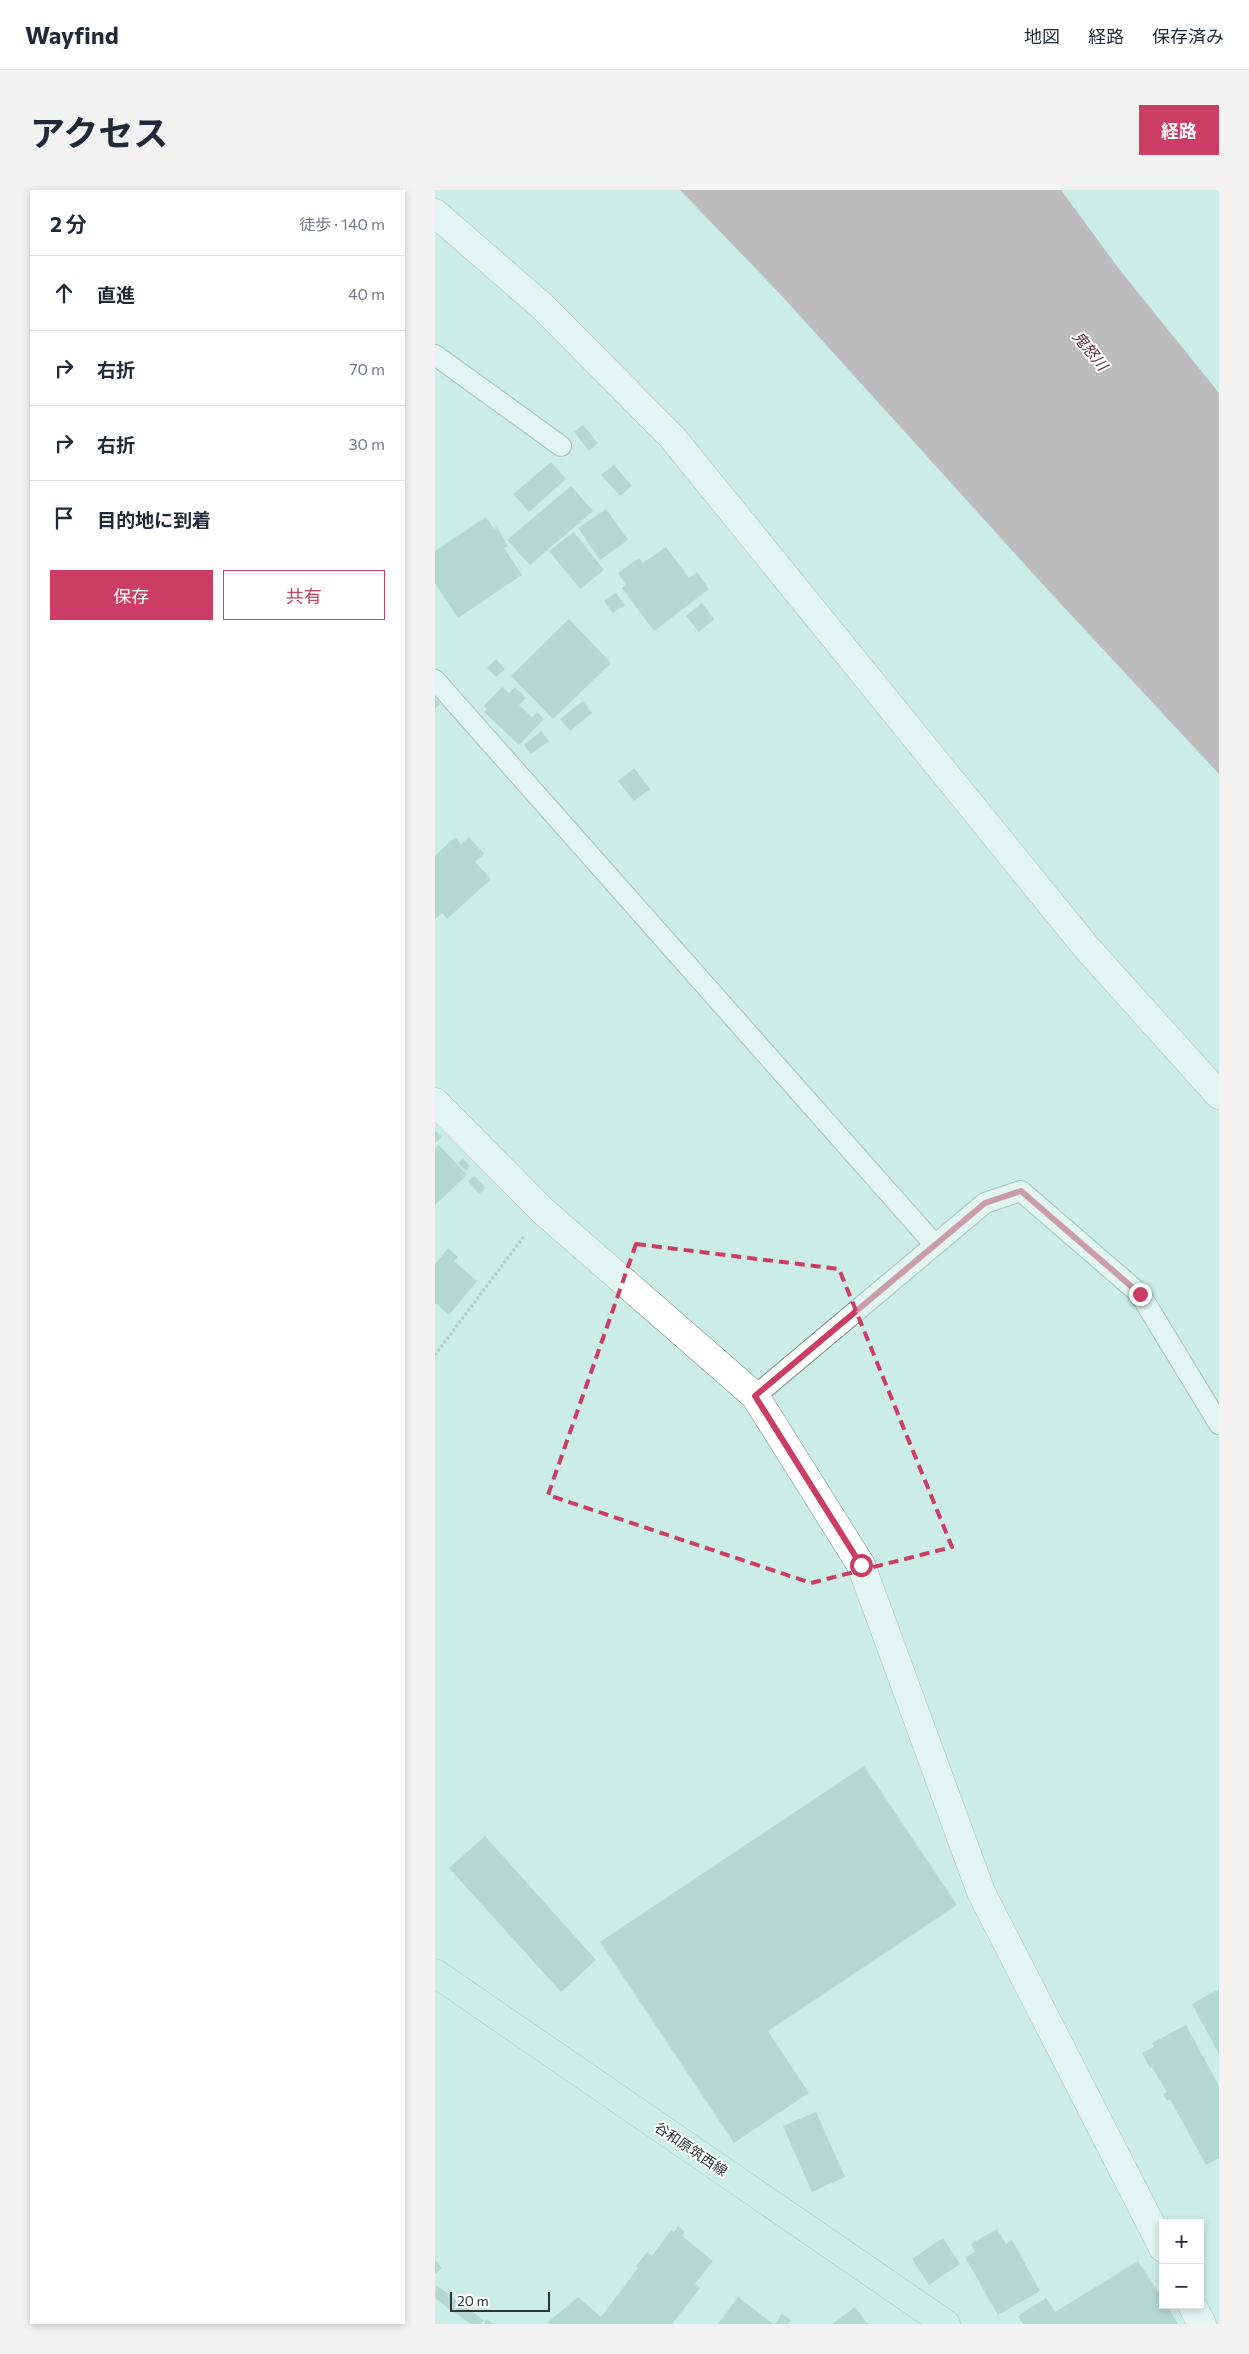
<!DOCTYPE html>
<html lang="ja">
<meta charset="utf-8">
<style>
:root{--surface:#fff;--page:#f2f2f3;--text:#1f2937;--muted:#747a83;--line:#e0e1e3;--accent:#cb3d65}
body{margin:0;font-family:Commissioner,"Noto Sans JP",sans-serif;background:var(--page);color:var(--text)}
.controls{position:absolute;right:15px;bottom:15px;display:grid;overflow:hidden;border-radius:0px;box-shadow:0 2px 8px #0003}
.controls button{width:45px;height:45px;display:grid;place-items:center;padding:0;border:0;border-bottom:1px solid var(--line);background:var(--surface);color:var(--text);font:25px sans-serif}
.scale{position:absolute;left:15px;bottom:12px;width:100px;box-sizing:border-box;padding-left:5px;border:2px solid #283532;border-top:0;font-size:14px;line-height:18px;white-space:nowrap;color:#283532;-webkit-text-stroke:4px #fff;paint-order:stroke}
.stop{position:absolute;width:15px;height:15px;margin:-11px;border:4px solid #cb3d65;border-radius:50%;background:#fff}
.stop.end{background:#cb3d65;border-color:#fff;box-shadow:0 1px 5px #0008}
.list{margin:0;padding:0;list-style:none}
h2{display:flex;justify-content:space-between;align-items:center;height:65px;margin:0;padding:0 20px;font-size:21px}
h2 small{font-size:16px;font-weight:400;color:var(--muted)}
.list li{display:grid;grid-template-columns:32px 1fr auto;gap:15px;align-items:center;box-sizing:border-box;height:75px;padding:0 20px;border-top:1px solid var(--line)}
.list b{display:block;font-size:19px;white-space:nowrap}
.list em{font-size:16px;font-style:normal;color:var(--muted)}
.actions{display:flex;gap:10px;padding:15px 20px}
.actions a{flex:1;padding:11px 0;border:1px solid var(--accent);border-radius:0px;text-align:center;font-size:18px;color:var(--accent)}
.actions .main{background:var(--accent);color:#fff}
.icon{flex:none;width:28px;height:28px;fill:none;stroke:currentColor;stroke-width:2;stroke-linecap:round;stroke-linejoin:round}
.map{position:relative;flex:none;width:784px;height:2134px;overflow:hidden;border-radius:0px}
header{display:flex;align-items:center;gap:30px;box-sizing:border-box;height:70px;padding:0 25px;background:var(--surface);border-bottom:1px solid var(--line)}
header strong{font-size:24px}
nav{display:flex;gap:28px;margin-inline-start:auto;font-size:18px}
.intro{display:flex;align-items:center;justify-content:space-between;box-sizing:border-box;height:120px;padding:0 30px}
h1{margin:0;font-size:35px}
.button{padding:12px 22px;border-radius:0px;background:var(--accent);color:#fff;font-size:18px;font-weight:700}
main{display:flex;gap:30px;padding:0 30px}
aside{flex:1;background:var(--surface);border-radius:0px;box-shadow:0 2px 8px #0003}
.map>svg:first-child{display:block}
.water{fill:#a68288}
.building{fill:#97beb5}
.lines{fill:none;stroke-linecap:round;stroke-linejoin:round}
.service-casing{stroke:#708e87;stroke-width:22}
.minor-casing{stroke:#708e87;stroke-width:29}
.secondary-casing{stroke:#708e87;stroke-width:29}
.path{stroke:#8aa39d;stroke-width:3;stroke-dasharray:2.5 2.5;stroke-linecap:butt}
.service{stroke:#fff;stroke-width:20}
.minor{stroke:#fff;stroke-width:28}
.secondary{stroke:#cfefe9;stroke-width:28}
.route{stroke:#cb3d65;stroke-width:6}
.marked{fill:none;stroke:#cb3d65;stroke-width:4;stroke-dasharray:10 6;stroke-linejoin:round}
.labels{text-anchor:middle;stroke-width:4;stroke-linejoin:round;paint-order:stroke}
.street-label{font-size:14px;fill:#283532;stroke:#fff}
.water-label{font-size:15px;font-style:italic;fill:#5d2b35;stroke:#fff}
</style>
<header>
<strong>Wayfind</strong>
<nav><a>地図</a><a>経路</a><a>保存済み</a></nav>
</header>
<div class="intro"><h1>アクセス</h1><a class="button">経路</a></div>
<main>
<aside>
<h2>2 分<small>徒歩 · 140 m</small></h2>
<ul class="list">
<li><svg class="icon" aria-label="ahead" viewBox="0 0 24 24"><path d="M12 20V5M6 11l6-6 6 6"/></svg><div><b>直進</b></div><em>40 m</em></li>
<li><svg class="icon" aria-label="right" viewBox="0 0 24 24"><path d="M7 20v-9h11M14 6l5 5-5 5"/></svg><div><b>右折</b></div><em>70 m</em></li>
<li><svg class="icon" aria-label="right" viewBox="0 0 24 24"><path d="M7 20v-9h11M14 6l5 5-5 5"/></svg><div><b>右折</b></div><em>30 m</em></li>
<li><svg class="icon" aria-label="arrive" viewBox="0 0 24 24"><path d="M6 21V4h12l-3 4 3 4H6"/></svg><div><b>目的地に到着</b></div></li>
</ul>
<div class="actions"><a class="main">保存</a><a>共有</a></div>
</aside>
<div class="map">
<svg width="784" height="2134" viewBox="0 0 784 2134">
<rect width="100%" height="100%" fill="#ccede5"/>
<path class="water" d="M245,0H626L684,79L784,203V584L612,399L346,105Z"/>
<g class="building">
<path d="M148,235L163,253L154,261L139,242Z"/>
<path d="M116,272L131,289L94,322L78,304Z"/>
<path d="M179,275L197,296L185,306L166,285Z"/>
<path d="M136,296L158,321L95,375L72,350Z"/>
<path d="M171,319L193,350L165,370L143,338Z"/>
<path d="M51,327L59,339L62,337L73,356L69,358L87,385L23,428L0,393V361Z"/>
<path d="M139,342L169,380L145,399L114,361Z"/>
<path d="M231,357L254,388L262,382L274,399L219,441L187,398L191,395L183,383L204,368L208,373Z"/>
<path d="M181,403L190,415L178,423L169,411Z"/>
<path d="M267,413L279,429L264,442L251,426Z"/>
<path d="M134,429L176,473L118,529L76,486Z"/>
<path d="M61,469L70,479L61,487L52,478Z"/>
<path d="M67,497L74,503L80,497L91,508L84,515L97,527L102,522L109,529L84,555L49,522L52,519L49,516Z"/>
<path d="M0,508L5,514L0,519Z"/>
<path d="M148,511L157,523L135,541L125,529Z"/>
<path d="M106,541L114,551L96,564L89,555Z"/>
<path d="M199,578L215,599L199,611L183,591Z"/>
<path d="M20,647L26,654L34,647L49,664L40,672L56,689L12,729L7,723L0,729V666Z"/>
<path d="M1,941L7,947L0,953V942Z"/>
<path d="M4,955L32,985L0,1015V958Z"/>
<path d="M28,969L35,976L31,981L23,973Z"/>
<path d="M39,986L51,998L44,1004L33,991Z"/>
<path d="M13,1058L23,1067L19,1071L42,1091L14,1125L0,1113V1074Z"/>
<path d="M429,1576L522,1715L333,1841L374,1903L299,1953L165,1752Z"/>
<path d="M50,1646L161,1770L126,1802L14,1678Z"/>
<path d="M784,1799V1864L757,1814Z"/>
<path d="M751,1835L784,1896V1968L771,1975L735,1909L732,1911L728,1904L732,1902L717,1877L715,1878L707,1863L719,1857L717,1853Z"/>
<path d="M381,1922L410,1987L377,2002L348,1936Z"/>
<path d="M243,2036L250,2042L247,2046L278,2071L260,2094L265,2098L237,2134H115L113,2132L143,2107L166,2127L203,2078L201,2076L212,2062L217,2066L236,2040L239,2042Z"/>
<path d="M562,2039L571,2054L577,2050L605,2101L563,2125L530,2067L540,2062L536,2054Z"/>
<path d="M508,2048L525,2074L494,2095L477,2069Z"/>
<path d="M0,2070L7,2078L0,2084Z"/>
<path d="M703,2071L728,2109V2115H732L743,2134H588L583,2126L611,2108L620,2122Z"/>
<path d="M1,2095L24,2112L18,2122L0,2108Z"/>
<path d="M303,2107L338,2134H283Z"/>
<path d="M25,2113L49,2130L46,2134H36L19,2122Z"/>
<path d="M420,2117L433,2134H397Z"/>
<path d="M347,2124L356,2130L353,2134H340Z"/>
<path d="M51,2129L59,2134H49Z"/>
</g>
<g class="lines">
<g class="service-casing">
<g id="service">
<path d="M0,165L126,256"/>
<path d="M0,490L500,1055"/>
<path d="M320,1206L550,1013L586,1001L705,1104L784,1234"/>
</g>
</g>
<g class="minor-casing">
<g id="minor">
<path d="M0,23L107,116L237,247L651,757L784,905"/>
<path d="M0,912L108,1021L320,1206L426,1375L546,1702L728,2058"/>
<path d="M757,2115L767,2134"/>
</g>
</g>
<g class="secondary-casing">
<path id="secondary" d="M0,1783L511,2134"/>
</g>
<path class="path" d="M0,1165L90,1045"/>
<use href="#service" class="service"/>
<use href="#minor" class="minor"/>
<use href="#secondary" class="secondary"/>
</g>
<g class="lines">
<path class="route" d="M426,1375L320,1206L550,1013L586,1001L705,1104"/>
</g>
<path d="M0 0H784V2134H0ZM201,1054L404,1079L517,1357L376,1393L113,1305Z" fill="#ccede5" fill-opacity=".55" fill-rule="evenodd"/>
<path class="marked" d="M201,1054L404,1079L517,1357L376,1393L113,1305Z"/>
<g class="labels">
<g class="street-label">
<text transform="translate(256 1959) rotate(34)" y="5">谷和原筑西線</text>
</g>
<g class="water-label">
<text transform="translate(655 161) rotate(51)" y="5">鬼怒川</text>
</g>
</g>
</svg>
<div class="controls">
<button>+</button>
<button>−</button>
</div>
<div class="scale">20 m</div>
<div class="stop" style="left:426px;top:1375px"></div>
<div class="stop end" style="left:705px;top:1104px"></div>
</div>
</main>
